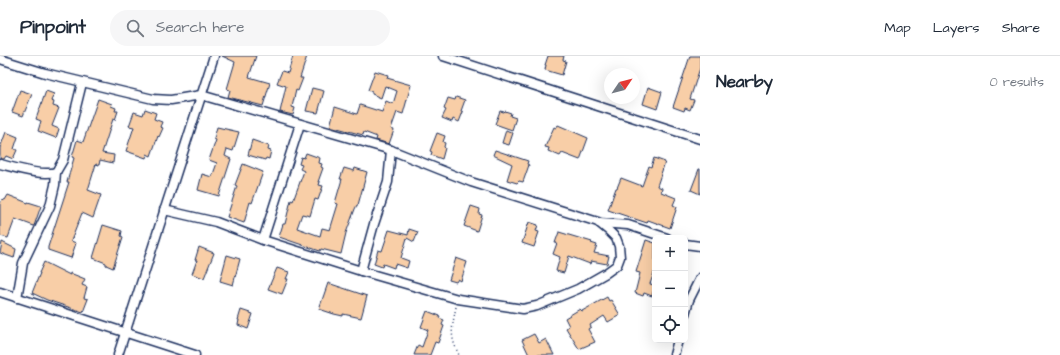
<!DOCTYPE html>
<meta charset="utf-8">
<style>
:root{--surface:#fff;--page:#f6f6f7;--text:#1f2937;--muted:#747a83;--line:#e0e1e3}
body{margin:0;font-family:"Architects Daughter",sans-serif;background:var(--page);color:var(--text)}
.controls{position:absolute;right:12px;bottom:12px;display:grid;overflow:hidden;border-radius:6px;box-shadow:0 4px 16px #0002}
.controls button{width:36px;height:36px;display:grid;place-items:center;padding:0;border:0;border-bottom:1px solid var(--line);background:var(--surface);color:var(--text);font:20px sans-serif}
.compass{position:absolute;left:604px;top:12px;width:36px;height:36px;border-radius:50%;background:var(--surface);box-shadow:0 4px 16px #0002;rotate:55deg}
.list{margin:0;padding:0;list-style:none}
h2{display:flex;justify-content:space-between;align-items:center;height:52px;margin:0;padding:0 16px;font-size:17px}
h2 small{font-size:13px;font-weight:400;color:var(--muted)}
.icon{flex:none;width:22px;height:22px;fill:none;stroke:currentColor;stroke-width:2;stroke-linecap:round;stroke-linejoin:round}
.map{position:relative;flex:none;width:700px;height:299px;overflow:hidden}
header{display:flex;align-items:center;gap:24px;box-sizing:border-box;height:56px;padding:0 20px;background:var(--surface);border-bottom:1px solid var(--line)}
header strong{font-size:19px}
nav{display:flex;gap:22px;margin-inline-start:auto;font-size:14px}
.search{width:280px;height:36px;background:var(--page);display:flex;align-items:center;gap:10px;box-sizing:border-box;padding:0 14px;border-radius:22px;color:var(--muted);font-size:15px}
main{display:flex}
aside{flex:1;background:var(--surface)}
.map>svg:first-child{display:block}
.building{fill:#f8cea7;stroke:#1b2f5e}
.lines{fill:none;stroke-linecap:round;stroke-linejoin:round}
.street-casing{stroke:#1b2f5e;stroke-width:11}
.path{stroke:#1b2f5e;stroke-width:1.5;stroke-dasharray:1 3;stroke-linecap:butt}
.street{stroke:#fff;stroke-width:8}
</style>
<header>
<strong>Pinpoint</strong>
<div class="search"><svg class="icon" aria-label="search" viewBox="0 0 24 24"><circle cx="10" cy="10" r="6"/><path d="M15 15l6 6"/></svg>Search here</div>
<nav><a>Map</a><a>Layers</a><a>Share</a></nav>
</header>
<main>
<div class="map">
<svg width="700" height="299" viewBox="0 0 700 299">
<rect width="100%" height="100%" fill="#fff"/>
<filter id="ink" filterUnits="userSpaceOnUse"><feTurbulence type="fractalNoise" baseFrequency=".025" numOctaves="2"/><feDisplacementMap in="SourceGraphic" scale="8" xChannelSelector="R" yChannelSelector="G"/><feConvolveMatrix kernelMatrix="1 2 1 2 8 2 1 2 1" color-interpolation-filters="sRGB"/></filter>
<g filter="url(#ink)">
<g class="building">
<path d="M222,0H256L249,21L270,27L263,50L228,41L230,34L227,33L235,6Z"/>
<path d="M293,0H307L300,22H303L298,35L296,34L292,51L295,52L293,59L280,56L286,30L277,27L282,15L288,17Z"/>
<path d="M548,0H564L563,4L566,5L562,19L545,14L546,9H545Z"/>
<path d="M690,0H700V12L690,43L694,44L690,54L685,52L684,55L673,51Z"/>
<path d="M375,15L388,19L387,22L411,29L403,58L397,56L391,73L394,74L389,88L376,84L377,81L364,76L363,79L330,70L335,51L357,58L360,49L382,56L386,45L393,48L397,35L385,30L381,42L372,38V36L368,34Z"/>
<path d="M648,31L662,36L657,53L643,48Z"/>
<path d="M312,32L324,35L318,57L306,55Z"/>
<path d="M20,34L32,38L23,60L12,56Z"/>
<path d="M46,35L54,38L51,45L54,46L53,50L59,52L52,70L59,73L56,82L38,75L41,65L36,63Z"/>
<path d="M456,41L465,44L461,55L463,56L459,66L453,63L452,66L442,62L446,54L444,53L448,42L455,44Z"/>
<path d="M98,43L112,48L111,50L116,52L115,55H118L115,64L113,63L102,97L114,99L113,107L100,104L99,109L96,108L88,134L101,139L93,162L82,157L71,185L76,187L71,202L48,194V191L69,126H67L74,102L72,101L77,84L83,86Z"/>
<path d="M145,53L156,57L154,63L162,66L160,71L163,72L159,81L158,80L151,100L147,98L146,102L126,95L134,71L129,70L134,56L143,59Z"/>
<path d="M500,55L504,56L505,55L511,57L510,60L516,62L512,74L495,68Z"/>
<path d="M558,69L588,82L580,104L562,97L560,100L548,95L549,92L545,91L554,71L556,72Z"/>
<path d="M217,71L239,76L233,95L227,93L225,100L231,103L219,140L198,134L202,118L212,121L217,107L209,104L216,84L214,83Z"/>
<path d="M506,74L513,77L509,89L502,87Z"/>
<path d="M6,76L18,81L14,93L17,94L13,103L6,100L4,103H0V92Z"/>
<path d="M437,77L445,80L443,86L445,87L444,91L445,92L442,103L431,99L432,96L430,95Z"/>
<path d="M252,84L269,90L268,94L271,95L269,103L266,102L265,104L248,99Z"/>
<path d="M495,94L528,105L527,108L529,109L523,126L519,125L517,127L507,124L512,108L493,99Z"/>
<path d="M306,97L320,102L319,107L322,108L321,111L323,112L318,126H320L319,129L323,130L318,144L315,143L310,160L302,158L297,172L320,180L322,172L330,174L338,148L335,147L342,123H340L344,112L354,115L355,112L367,116L358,149H357L355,153L346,177L341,198L321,193L320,195L279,181L283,168H285L291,144L293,145L304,115L300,113L302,109L299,108L301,101L304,102Z"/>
<path d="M654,102L665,106L657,130L662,132L661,136L676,142L673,149L677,151L670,172L648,164L647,167L608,154L616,132H617L621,122L642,130L649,110L651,111Z"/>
<path d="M243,108L263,116L252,147L250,146L244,167L227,161L237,130L235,129Z"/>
<path d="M699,113H700V138L691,134Z"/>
<path d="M8,139L28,147V146L41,150L34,170L15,163L8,182L0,180V148L2,143L5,144Z"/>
<path d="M471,150L480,153L479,158L482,159L477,175L464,170Z"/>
<path d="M529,166L538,169L536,175L539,176L534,191L522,187Z"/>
<path d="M103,169L122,175L121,180L123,181L113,212L106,209V207L93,202Z"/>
<path d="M409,173L418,176L414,186L407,182L401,202L409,205L407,212L395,208L394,212L383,208L382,211L374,208L378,194L382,195L389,174L408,179Z"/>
<path d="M559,176L592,186L591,187L597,189L594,197L609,200L607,208L591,205L590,208L569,200L564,217L556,215L560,201L553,198L557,187H555Z"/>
<path d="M646,184L655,187V214L650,228L655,229L652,240L644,237L643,240L635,237L640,217L636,216Z"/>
<path d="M2,186L16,193L14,202L0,197Z"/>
<path d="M199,191L214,197L204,222L192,218L197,204H195Z"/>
<path d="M227,199L240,203L233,229L220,225Z"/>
<path d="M456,202L467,206L461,225L458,223L456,226L449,224Z"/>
<path d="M44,206L70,219V217L85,223L82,229L87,231L84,242L88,243L83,256L47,244L32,237L40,217H39Z"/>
<path d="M277,212L289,216L286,223H288L282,238L268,233Z"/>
<path d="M328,227L367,240L361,262L343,258V260L334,258L319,253Z"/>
<path d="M607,241L609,245L611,244L620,259L608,266L604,260L590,269L591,271L588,273L595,286L579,293L566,272L569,270L565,262L580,253L582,255Z"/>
<path d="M241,254L253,258L248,273L238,269L239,264H238Z"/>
<path d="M427,255L440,260L439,262L444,264L442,269L444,270L438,287L435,286L430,299H414L418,289L422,291L428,274L421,271Z"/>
<path d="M534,278L539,287L546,283L554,299H529L522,284Z"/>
</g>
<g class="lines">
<g class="street-casing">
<g id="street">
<path d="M443,0L700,83"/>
<path d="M0,3L45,17L153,43L171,44L201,39L391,94L471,126L598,166L609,175L616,182L619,190L620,201L617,209L606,217L578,233L537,250L523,253L458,243L361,215L263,184L216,166L164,154"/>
<path d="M0,108C16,112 41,120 56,116L63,104L82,27"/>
<path d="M599,167L628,169L667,182"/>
<path d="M263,184L300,68"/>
<path d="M685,188L700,190"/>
<path d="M361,215L374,168L388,126L391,94"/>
<path d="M0,236L195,299"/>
<path d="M17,242L23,207L50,150L55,129L56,116"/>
<path d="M685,258L689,244L700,222"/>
<path d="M118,299L214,0"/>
<path d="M674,299L678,284"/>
</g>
</g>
<path class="path" d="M456,251C452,272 449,279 459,299"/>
<use href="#street" class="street"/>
</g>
</g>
</svg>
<div class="controls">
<button>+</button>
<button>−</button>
<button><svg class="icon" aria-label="locate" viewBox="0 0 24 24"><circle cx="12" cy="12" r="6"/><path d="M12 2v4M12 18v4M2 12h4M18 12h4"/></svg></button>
</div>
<svg class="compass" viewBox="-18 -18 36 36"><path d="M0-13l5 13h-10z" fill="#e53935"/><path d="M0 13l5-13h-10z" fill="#747a83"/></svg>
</div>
<aside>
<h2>Nearby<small>0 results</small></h2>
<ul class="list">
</ul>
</aside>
</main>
